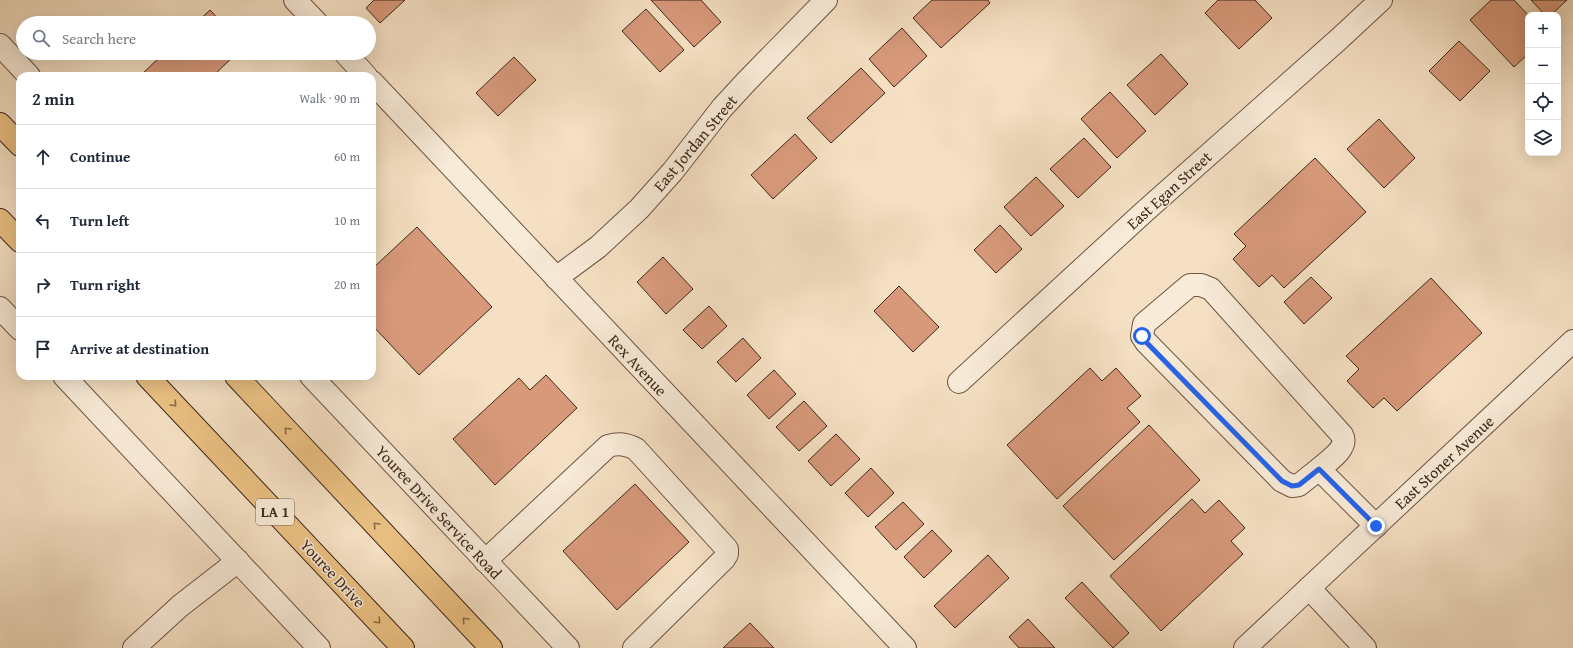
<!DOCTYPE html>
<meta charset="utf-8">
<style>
:root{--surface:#fff;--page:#f6f6f7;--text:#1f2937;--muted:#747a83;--line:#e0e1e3}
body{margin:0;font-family:"Gentium Book Plus",serif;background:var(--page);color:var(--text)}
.controls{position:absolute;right:12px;top:12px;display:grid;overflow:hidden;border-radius:8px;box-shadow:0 4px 16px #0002}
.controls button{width:36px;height:36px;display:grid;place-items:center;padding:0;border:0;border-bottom:1px solid var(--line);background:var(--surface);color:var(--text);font:20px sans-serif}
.stop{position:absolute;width:12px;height:12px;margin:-9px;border:3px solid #2563eb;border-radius:50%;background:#fff}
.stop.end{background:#2563eb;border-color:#fff;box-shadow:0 1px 4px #0008}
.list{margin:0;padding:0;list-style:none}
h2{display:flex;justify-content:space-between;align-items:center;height:52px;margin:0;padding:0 16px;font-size:17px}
h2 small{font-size:13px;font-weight:400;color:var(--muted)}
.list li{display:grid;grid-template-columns:26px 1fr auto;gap:12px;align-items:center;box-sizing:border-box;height:64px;padding:0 16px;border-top:1px solid var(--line)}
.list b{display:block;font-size:15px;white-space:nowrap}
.list em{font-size:13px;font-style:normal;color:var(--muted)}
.icon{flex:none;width:22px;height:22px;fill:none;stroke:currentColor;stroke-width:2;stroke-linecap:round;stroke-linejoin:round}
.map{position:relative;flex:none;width:1573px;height:648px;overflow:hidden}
.search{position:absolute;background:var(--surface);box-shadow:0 4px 16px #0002;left:16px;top:16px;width:360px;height:44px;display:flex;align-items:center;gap:10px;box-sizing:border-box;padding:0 14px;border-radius:22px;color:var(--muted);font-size:15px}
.panel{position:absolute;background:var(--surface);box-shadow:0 4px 16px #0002;left:16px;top:72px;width:360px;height:308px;border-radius:12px}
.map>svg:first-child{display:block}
.building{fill:#d7997a;stroke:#3e271a}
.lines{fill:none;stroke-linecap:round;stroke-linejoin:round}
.minor-casing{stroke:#6c5544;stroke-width:24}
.major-casing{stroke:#3e271a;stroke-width:24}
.minor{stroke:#f8ebd8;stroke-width:22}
.major{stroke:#eac082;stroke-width:22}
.oneway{stroke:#8b6c49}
.route{stroke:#2563eb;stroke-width:5}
.labels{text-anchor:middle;stroke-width:3;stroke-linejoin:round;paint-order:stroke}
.shield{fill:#f8ebd8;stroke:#766253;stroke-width:1}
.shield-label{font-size:15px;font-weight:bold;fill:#3e271a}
.street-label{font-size:16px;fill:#3e271a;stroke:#f8ebd8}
</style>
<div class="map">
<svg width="1573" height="648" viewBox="0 0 1573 648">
<rect width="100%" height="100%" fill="#f5e0c3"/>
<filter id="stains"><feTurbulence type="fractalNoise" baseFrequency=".005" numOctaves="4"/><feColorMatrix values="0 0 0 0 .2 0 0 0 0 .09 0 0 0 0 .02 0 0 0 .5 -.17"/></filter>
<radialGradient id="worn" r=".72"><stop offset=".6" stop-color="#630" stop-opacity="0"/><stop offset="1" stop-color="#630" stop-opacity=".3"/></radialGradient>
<g class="building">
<path d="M374,0H405L380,23L366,8Z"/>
<path d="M651,0H701L721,22L694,47Z"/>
<path d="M932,0H988L990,3L941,48L913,18Z"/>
<path d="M1218,0H1255L1272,18L1239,49L1205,13Z"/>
<path d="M1491,0H1514L1528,15V54L1514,67L1470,20Z"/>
<path d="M1531,0H1567L1551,15H1545Z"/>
<path d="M646,9L684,50L660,72L622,31Z"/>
<path d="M210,10L222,23H196Z"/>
<path d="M902,28L927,56L894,87L869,59Z"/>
<path d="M1459,41L1490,71L1460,101L1429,71Z"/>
<path d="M164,53H237L213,76H140Z"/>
<path d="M1161,54L1188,84L1155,115L1127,85Z"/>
<path d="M514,57L536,80L498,116L476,93Z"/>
<path d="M861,68L885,93L831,143L807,118Z"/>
<path d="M1110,92L1146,131L1117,158L1081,119Z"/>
<path d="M1379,119L1415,158L1384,188L1347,149Z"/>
<path d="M795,134L817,158L773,199L751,175Z"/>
<path d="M1084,138L1111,167L1078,198L1050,169Z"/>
<path d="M1315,158L1366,212L1284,288L1272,275L1259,287L1233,259L1246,246L1234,234Z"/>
<path d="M1036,177L1064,206L1031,236L1004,207Z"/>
<path d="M1000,225L1022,249L996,273L974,250Z"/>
<path d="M417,227L492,307L419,375L372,325V269Z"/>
<path d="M663,257L693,289L666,314L637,282Z"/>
<path d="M1311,277L1332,298L1304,324L1284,302Z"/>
<path d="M1431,278L1482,333L1397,411L1384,398L1373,408L1347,381L1359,369L1346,356Z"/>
<path d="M899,286L939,327L913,352L874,311Z"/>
<path d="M709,306L727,326L702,349L683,330Z"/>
<path d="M743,338L761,358L736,382L717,362Z"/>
<path d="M1090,368L1102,381L1116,368L1141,396L1127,408L1140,422L1057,499L1007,445Z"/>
<path d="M774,370L796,394L769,419L747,395Z"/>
<path d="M546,375L577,408L495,485L453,439L519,378L530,390Z"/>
<path d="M804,401L827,426L799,451L776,427Z"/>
<path d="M1149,425L1200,480L1114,560L1063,506Z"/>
<path d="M836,434L860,459L831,486L808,461Z"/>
<path d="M871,468L894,493L868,517L845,493Z"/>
<path d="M635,484L689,542L617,610L563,551Z"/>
<path d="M1192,499L1205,513L1219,500L1245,528L1231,541L1243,554L1161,631L1110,576Z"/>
<path d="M903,502L924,524L896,550L875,527Z"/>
<path d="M932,530L952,551L924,578L904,557Z"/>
<path d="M988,555L1009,578L955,628L934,606Z"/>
<path d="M1082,582L1129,633L1113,648L1065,598Z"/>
<path d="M1028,619L1055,648H1019L1009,637Z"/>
<path d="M750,623L774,648H723Z"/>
</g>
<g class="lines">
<g class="minor-casing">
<g id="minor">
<path d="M295,0L317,23"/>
<path d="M0,45L29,76"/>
<path d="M345,53L366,76"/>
<path d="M372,82L905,648"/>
<path d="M556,278L598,247L639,209L673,171L722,108L746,82L826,0"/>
<path d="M0,308L20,329"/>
<path d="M64,376L319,648"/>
<path d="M311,376L568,648"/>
<path d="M959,382L1144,212L1339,39L1381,0"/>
<path d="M1319,469C1328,461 1349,448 1342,435L1211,289L1201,285H1190L1144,324L1142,336L1146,342L1282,481L1292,486L1299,485L1319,469L1376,526"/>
<path d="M485,561L608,446C619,443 626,444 636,449L727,549V554L724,559L634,648"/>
<path d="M1309,588L1365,648"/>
<path d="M134,648L180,606L238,561"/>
<path d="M1245,648L1573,341"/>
</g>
</g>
<g class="major-casing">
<g id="major">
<path d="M0,124L20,145"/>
<path d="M0,220L20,241"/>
<path d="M147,376L403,648"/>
<path d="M236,376L491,648"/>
</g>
</g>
<use href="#minor" class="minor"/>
<use href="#major" class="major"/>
</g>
<defs><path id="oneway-chevron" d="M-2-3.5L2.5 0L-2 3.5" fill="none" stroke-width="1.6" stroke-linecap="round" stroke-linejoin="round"/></defs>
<g class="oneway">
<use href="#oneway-chevron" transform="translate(174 404) rotate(47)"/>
<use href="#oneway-chevron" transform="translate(287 430) rotate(-133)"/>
<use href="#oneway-chevron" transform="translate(376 525) rotate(-133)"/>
<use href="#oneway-chevron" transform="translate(465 620) rotate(-133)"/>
<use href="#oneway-chevron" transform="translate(378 621) rotate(47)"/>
</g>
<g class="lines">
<path class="route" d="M1142,336L1146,342L1282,481L1292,486L1299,485L1319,469L1376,526"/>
</g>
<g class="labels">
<rect class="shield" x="256" y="499" width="38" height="26" rx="3"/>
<g class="shield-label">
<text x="275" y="517">LA 1</text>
</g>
<g class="street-label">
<text transform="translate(695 143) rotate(-50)" y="6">East Jordan Street</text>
<text transform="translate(1169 190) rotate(-42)" y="6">East Egan Street</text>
<text transform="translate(638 365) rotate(47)" y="6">Rex Avenue</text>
<text transform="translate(1444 462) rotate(-43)" y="6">East Stoner Avenue</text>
<text transform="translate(439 512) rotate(47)" y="6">Youree Drive Service Road</text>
<text transform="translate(333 573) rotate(47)" y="6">Youree Drive</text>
</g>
</g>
<rect width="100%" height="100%" filter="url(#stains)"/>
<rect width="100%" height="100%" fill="url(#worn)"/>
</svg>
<div class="controls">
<button>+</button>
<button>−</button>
<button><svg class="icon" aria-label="locate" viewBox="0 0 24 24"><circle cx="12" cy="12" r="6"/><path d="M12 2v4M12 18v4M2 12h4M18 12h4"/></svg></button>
<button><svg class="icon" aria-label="layers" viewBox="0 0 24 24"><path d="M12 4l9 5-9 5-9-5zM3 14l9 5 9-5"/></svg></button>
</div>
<div class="stop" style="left:1142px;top:336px"></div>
<div class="stop end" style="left:1376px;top:526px"></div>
<div class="search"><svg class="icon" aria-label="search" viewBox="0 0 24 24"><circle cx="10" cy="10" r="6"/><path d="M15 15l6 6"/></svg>Search here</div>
<section class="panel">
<h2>2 min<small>Walk · 90 m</small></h2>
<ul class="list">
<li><svg class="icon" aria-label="ahead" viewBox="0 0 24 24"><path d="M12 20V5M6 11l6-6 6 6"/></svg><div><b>Continue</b></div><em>60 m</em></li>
<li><svg class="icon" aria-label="left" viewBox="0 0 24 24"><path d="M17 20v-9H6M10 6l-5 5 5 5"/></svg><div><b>Turn left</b></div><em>10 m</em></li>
<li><svg class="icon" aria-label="right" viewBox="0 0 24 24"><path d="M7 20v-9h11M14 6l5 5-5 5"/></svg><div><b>Turn right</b></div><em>20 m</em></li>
<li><svg class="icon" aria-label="arrive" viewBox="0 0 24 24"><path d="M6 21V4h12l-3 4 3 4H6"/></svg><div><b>Arrive at destination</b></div></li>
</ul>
</section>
</div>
